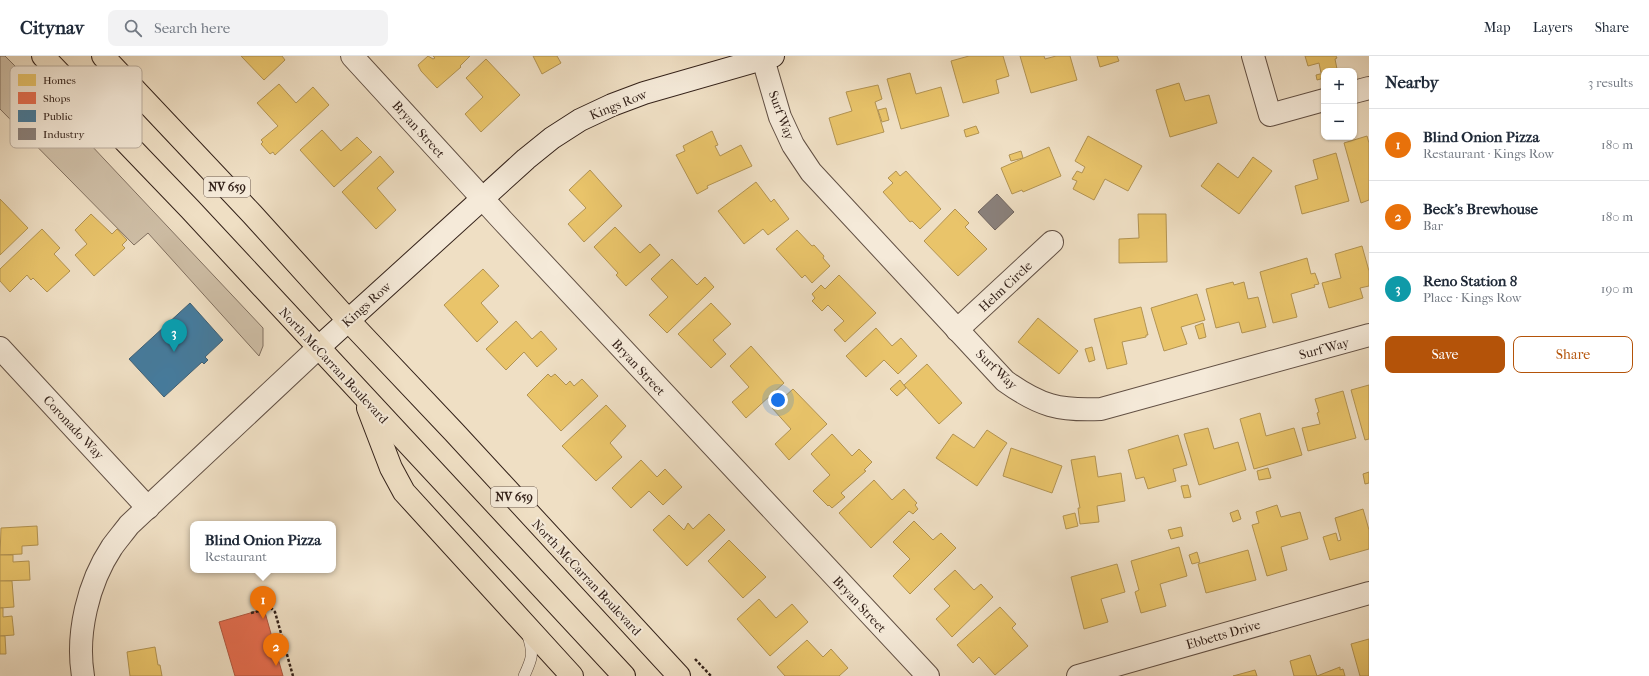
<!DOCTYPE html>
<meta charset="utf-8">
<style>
:root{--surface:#fff;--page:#f2f2f3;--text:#1f2937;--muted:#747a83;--line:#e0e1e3;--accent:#b45309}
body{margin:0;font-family:"IM FELL French Canon",serif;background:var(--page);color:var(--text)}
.controls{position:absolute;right:12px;top:12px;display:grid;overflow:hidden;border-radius:8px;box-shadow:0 1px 3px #0004}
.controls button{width:36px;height:36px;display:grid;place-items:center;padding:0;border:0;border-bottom:1px solid var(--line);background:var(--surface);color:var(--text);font:20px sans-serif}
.you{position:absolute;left:778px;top:344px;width:14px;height:14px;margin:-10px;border:3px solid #fff;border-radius:50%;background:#1a73e8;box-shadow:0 0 0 6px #1a73e833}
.badge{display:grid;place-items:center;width:26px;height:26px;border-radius:50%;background:var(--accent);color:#fff;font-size:13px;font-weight:700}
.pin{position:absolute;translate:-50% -33px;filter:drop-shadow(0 1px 2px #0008)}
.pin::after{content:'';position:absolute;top:21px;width:14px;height:12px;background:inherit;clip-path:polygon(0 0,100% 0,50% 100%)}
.popup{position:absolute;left:190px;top:465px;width:146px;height:52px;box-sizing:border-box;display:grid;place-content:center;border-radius:8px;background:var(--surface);filter:drop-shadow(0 1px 3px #0005);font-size:13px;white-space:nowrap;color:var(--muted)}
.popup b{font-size:15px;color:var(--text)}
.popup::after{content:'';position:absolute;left:50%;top:100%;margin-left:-8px;border:8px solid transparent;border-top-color:var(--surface)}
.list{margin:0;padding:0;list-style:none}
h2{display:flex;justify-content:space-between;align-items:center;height:52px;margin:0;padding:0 16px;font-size:17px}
h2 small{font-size:13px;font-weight:400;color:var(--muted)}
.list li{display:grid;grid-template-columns:26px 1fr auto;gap:12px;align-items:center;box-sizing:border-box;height:72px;padding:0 16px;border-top:1px solid var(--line)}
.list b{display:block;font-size:15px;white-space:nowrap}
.list p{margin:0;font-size:13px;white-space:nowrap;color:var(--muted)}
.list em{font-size:13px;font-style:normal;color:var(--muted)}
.actions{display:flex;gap:8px;padding:12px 16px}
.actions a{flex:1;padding:9px 0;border:1px solid var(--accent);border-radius:8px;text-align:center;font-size:14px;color:var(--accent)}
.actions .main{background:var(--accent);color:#fff}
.icon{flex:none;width:22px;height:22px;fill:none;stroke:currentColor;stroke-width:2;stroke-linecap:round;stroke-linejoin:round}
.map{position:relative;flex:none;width:1369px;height:620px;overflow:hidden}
header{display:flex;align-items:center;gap:24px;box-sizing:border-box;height:56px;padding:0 20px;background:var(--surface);border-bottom:1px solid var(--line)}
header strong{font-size:19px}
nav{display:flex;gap:22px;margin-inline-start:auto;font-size:14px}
.search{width:280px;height:36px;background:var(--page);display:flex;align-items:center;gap:10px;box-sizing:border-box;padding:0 14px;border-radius:8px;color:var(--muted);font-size:15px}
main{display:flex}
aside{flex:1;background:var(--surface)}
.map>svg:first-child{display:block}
.green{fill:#cfbfa7;stroke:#817060}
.homes{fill:#e9c46a;stroke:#b29352}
.shops{fill:#e76f51;stroke:#b15840}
.public{fill:#457b9d;stroke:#406075}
.industry{fill:#8a817c;stroke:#70645e}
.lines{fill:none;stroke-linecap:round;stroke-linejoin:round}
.lane-casing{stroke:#625044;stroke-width:12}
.street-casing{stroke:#625044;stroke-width:24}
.secondary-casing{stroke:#332119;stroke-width:24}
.primary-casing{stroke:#332119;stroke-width:24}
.path{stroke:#332119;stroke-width:2.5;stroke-dasharray:3 2;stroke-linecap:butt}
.lane{stroke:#f5ead9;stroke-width:11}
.street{stroke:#f5ead9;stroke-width:22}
.secondary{stroke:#f5ead9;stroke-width:22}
.primary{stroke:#efdfc4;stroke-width:22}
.labels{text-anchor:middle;stroke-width:4;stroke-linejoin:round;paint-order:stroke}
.shield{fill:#f5ead9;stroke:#6d5d53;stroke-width:1}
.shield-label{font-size:12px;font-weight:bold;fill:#332119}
.street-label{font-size:13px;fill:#332119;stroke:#f5ead9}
.key{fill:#f5ead9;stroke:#bbae9f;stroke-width:1}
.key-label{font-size:11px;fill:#332119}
</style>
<header>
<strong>Citynav</strong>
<div class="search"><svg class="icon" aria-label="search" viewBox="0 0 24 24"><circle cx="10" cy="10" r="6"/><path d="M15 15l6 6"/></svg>Search here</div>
<nav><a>Map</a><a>Layers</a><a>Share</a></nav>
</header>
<main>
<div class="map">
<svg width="1369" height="620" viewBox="0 0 1369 620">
<rect width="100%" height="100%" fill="#efdfc4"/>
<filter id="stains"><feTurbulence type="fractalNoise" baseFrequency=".005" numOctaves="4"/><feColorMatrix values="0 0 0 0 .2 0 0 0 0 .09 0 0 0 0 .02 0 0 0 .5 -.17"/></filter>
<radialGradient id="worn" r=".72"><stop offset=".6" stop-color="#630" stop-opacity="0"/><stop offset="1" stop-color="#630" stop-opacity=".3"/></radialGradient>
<path class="green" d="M0,0H5L42,37L263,272V290L259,300L148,177L134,189L0,53Z"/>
<g class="homes">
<path d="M241,0H282L285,4L264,24Z"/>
<path d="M428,0L433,3L435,2L433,0H470L460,10L461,11L437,32L421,15L418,9Z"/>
<path d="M533,0H557L561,7L542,18Z"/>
<path d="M969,0H1003L1009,20L996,24L999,37L963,47L951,5Z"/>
<path d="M1020,0H1044L1045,3L1056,0H1070L1077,24L1031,37Z"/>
<path d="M1097,0H1117L1119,5L1100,11Z"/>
<path d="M1305,0H1336L1337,2L1335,3L1337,13L1321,17L1319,7L1308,10Z"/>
<path d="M486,3L520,39L481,76L465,58L483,41L466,22Z"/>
<path d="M910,17L916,38L941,31L949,60L901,73L887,23Z"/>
<path d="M1324,17V22L1317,24L1316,19Z"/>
<path d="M1179,27L1185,45L1209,39L1217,67L1170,81L1156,34Z"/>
<path d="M279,28L296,47L313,31L329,49L275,99L273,96L270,98L261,88L263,86L261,84L278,70L257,47Z"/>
<path d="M878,29L882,43L875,46L884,76L837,89L829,62L852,55L846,36Z"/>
<path d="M886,52L889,64L882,66L878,54Z"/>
<path d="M976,70L979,77L966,81L964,74Z"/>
<path d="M322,74L341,95L357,81L372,96L334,131L300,94Z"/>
<path d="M712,75L718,89L715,90L720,100L741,89L752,110L707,130L708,132L697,138L676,99L685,95L683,90Z"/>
<path d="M1088,80L1142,110L1128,135L1105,123L1094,144L1073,133L1077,125L1072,123L1077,115L1082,117L1085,111L1075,105Z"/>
<path d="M1367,80L1369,87V144L1361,147L1344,87Z"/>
<path d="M1049,91L1061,120L1023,136L1022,134L1012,138L1001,112Z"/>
<path d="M1021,95L1023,102L1011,105L1009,99Z"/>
<path d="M1336,97L1349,145L1302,158L1295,130L1318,123L1313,104Z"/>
<path d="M380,100L394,116L377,132L396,154L376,173L342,136Z"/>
<path d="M1253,101L1272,115L1239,158L1201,130L1218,107L1238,122Z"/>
<path d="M590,114L622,150L584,186L568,168L586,152L569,134Z"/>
<path d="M896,115L900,120L906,115L941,153L920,173L912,165L910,166L883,136L893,127L888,122Z"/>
<path d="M756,126L771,146L774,143L789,163L768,179L763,173L744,188L718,155Z"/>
<path d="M0,143L28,172L0,199Z"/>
<path d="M955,153L969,167L965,171L987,193L958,220L924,185Z"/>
<path d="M91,158L112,178L117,173L127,184L122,189L125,192L94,220L75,199L87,188L75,174Z"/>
<path d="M1138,158H1166L1167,206L1119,207V183L1139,182Z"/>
<path d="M615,171L640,197L650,188L660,199L626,230L616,219L618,217L594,191Z"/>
<path d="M42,173L60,192L54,198L70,215L47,236L33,222L31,224L27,219L10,236L0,225V213Z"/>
<path d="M797,174L812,190L814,189L824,200L823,202L830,210L812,227L805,219L802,222L776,193Z"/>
<path d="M1362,190L1369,215V230L1360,232L1363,242L1329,252L1322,227L1341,222L1335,198Z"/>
<path d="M1307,202L1311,218L1315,217L1319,228L1314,229L1315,231L1291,238L1297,261L1273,267L1260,216Z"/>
<path d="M672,203L697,229L705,221L714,231L667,277L649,259L668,241L651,223Z"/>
<path d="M483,213L499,230L481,247L498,266L477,286L444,249Z"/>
<path d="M839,219L876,257L845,286L834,274L844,265L828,249L822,255L812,245L815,242L812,238L821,229L825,233Z"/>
<path d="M1233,226L1234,229L1244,226L1248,243L1258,241L1266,271L1242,277L1239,266L1216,272L1206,233Z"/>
<path d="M1197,238L1205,264L1181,271L1187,288L1164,295L1151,252Z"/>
<path d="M711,247L731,268L713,284L726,298L711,312L678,278Z"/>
<path d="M1141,251L1148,279H1146V281L1122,286L1127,308L1107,313L1094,263Z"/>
<path d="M1038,262L1078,295L1059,318L1018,286Z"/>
<path d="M516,265L532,283L541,275L557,293L537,311L524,296L506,314L486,293Z"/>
<path d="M1203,267L1206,281L1199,283L1195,270Z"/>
<path d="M876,272L892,290L901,282L917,300L898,318L884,304L866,321L846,300Z"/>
<path d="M751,290L784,327L746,362L732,346L749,331L730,310Z"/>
<path d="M1092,291L1095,304L1089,306L1085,293Z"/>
<path d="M927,308L962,347L939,368L904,329Z"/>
<path d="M548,318L551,321L555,318L566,329L570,325L574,330L582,323L598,340L561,375L527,339Z"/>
<path d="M900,324L906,332L897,340L890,333Z"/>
<path d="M1369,329V383L1365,384L1351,334Z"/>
<path d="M793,333L827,368L789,404L775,388L791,373L772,352Z"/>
<path d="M1343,335L1356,382L1308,395L1302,372L1320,368L1317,357L1319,356L1315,343Z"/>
<path d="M606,349L626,370L610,387L622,401L596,425L562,390Z"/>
<path d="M1260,357L1266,380L1294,372L1302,399L1254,413L1240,363Z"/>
<path d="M1208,372L1214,393L1238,386L1246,414L1199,429L1184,378Z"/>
<path d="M987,374L1007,387L977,430L936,402L953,378L974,392Z"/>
<path d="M832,378L852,400L859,393L872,406L864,414L866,415L841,437L845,441L832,452L829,449L828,450L813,435L830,419L811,398Z"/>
<path d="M1178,379L1187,409L1173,413L1176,425L1148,433L1144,421L1136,423L1128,394Z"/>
<path d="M1011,392L1062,410L1052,437L1003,420Z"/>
<path d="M1095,400L1098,421L1121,417L1125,445L1097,450L1099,466L1080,468L1078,452H1080L1071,404Z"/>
<path d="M641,404L657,421L665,413L682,431L663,449L649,435L631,452L612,432Z"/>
<path d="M1268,412L1271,422L1259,424L1257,415Z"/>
<path d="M1369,416V427L1365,428L1363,418Z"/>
<path d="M874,424L892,444L904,433L917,447L915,449L918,453L913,458L909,455L871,492L839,457Z"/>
<path d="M1188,429L1191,441L1184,442L1181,430Z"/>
<path d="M1277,449L1281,461L1300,456L1308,483L1281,491L1287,514L1267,520L1252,469L1259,467L1256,456Z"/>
<path d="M1363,453L1369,474V493L1330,504L1323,481L1336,477L1338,485L1341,484L1335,462Z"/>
<path d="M1238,454L1241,463L1233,466L1230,457Z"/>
<path d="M1075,457L1078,470L1066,473L1063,460Z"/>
<path d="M709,458L725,474L687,510L653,474L669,459L684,474L688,467L693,473Z"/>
<path d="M914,465L933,484L941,477L956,492L910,538L893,520L910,503L893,486Z"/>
<path d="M37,470L38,489L22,490V498L0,499L1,472Z"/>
<path d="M1181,471L1183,480L1171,483L1168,474Z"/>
<path d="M729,484L766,521L743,542L708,505Z"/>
<path d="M1179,491L1187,520L1160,528L1166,550L1141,557L1135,536L1139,534L1131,505Z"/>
<path d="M1248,494L1256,524L1206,537L1198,508Z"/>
<path d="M1197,496L1200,506L1192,508L1189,499Z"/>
<path d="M0,499H13V506L29,505L30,524L0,525Z"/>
<path d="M1117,508L1125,536L1101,543L1108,566L1084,573L1071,521Z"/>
<path d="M955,514L974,534L981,528L993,541L952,581L936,563L950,550L934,533Z"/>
<path d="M0,525H12L14,551L0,552Z"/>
<path d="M759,543L776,562L792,548L808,566L770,600L737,563Z"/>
<path d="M1000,551L1016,568L1012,572L1028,590L995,619L979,601L973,607L957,589Z"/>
<path d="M0,552H3V561L12,560L14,579L0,580Z"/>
<path d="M0,580H5L6,598H0Z"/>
<path d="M1369,583V620H1360L1351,588Z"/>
<path d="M807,584L823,601L831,593L848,612L839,620H785L777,611Z"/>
<path d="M155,591L158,609H160L162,620H130L127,596Z"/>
<path d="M1310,599L1317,620L1340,611V614L1343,613L1345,620H1294L1290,605Z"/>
<path d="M1255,614L1257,620H1233Z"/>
</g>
<path class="shops" d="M264,553L283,620H235L219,566Z"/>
<path class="public" d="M190,247L223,284L205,301L208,304L204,308L202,306L164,341L129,303Z"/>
<path class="industry" d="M997,138L1014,156L995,174L978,156Z"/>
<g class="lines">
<g class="lane-casing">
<path id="lane" d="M524,620C532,603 534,598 528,580"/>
</g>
<g class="street-casing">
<g id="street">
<path d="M352,0L503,165L928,620"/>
<path d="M1253,0L1270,59L1324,44"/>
<path d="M763,3L780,61L793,89L811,116L1005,325C1040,350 1059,355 1101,353L1369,279"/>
<path d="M1354,36L1369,32"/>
<path d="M957,274L1052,186"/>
<path d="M0,292L148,452"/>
<path d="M83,620C76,578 88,527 112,491C117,484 123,477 129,469L318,292"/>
<path d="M1078,620L1369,537"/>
</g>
</g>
<g class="secondary-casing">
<path id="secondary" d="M318,292L526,103L552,82L580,64L612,49L644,37L773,0"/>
</g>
<g class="primary-casing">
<g id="primary">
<path d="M43,0L190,153L624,620"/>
<path d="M103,0L252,158L348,264L454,376L679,620"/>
<path d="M368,352L391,412L404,436L572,620"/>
</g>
</g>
<g class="path">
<path d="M251,557L271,552L275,556L293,620"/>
<path d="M695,603L711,620"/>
</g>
<use href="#lane" class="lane"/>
<use href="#street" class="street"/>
<use href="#secondary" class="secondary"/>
<use href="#primary" class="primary"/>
</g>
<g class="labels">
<g class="shield">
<rect x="204" y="121" width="46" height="20" rx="3"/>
<rect x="491" y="431" width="46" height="20" rx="3"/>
</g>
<g class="shield-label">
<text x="227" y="135">NV 659</text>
<text x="514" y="445">NV 659</text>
</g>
<g class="street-label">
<text transform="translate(618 48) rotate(-22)" y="5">Kings Row</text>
<text transform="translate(782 59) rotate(70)" y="5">Surf Way</text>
<text transform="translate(419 73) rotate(48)" y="5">Bryan Street</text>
<text transform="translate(1005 230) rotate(-43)" y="5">Helm Circle</text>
<text transform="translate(366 248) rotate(-42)" y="5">Kings Row</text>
<text transform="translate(1324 292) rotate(-15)" y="5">Surf Way</text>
<text transform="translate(334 309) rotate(47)" y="5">North McCarran Boulevard</text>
<text transform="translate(639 311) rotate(47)" y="5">Bryan Street</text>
<text transform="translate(997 313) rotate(44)" y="5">Surf Way</text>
<text transform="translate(74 371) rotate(47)" y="5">Coronado Way</text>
<text transform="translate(587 521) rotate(47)" y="5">North McCarran Boulevard</text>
<text transform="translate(860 548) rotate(47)" y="5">Bryan Street</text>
<text transform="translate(1223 578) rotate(-16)" y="5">Ebbetts Drive</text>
</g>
</g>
<rect x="10" y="10" width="132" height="82" rx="6" class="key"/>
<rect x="18" y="18" width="18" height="12" fill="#e9c46a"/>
<rect x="18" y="36" width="18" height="12" fill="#e76f51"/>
<rect x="18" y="54" width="18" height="12" fill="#457b9d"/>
<rect x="18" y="72" width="18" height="12" fill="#8a817c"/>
<g class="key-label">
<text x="43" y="28">Homes</text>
<text x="43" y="46">Shops</text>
<text x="43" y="64">Public</text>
<text x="43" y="82">Industry</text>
</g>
<rect width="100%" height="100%" filter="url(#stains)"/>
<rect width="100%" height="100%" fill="url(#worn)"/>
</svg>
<div class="controls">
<button>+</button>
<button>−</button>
</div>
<div class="you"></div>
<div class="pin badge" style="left:263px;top:563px;background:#e8710a">1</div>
<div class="popup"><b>Blind Onion Pizza</b>Restaurant</div>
<div class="pin badge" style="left:276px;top:610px;background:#e8710a">2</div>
<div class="pin badge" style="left:174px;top:296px;background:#0f9aa8">3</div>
</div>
<aside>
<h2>Nearby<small>3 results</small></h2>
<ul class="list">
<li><span class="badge" style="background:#e8710a">1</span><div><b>Blind Onion Pizza</b><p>Restaurant · Kings Row</p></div><em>180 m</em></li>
<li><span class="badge" style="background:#e8710a">2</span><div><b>Beck's Brewhouse</b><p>Bar</p></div><em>180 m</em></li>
<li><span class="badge" style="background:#0f9aa8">3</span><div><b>Reno Station 8</b><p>Place · Kings Row</p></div><em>190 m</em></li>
</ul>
<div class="actions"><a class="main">Save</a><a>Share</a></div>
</aside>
</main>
